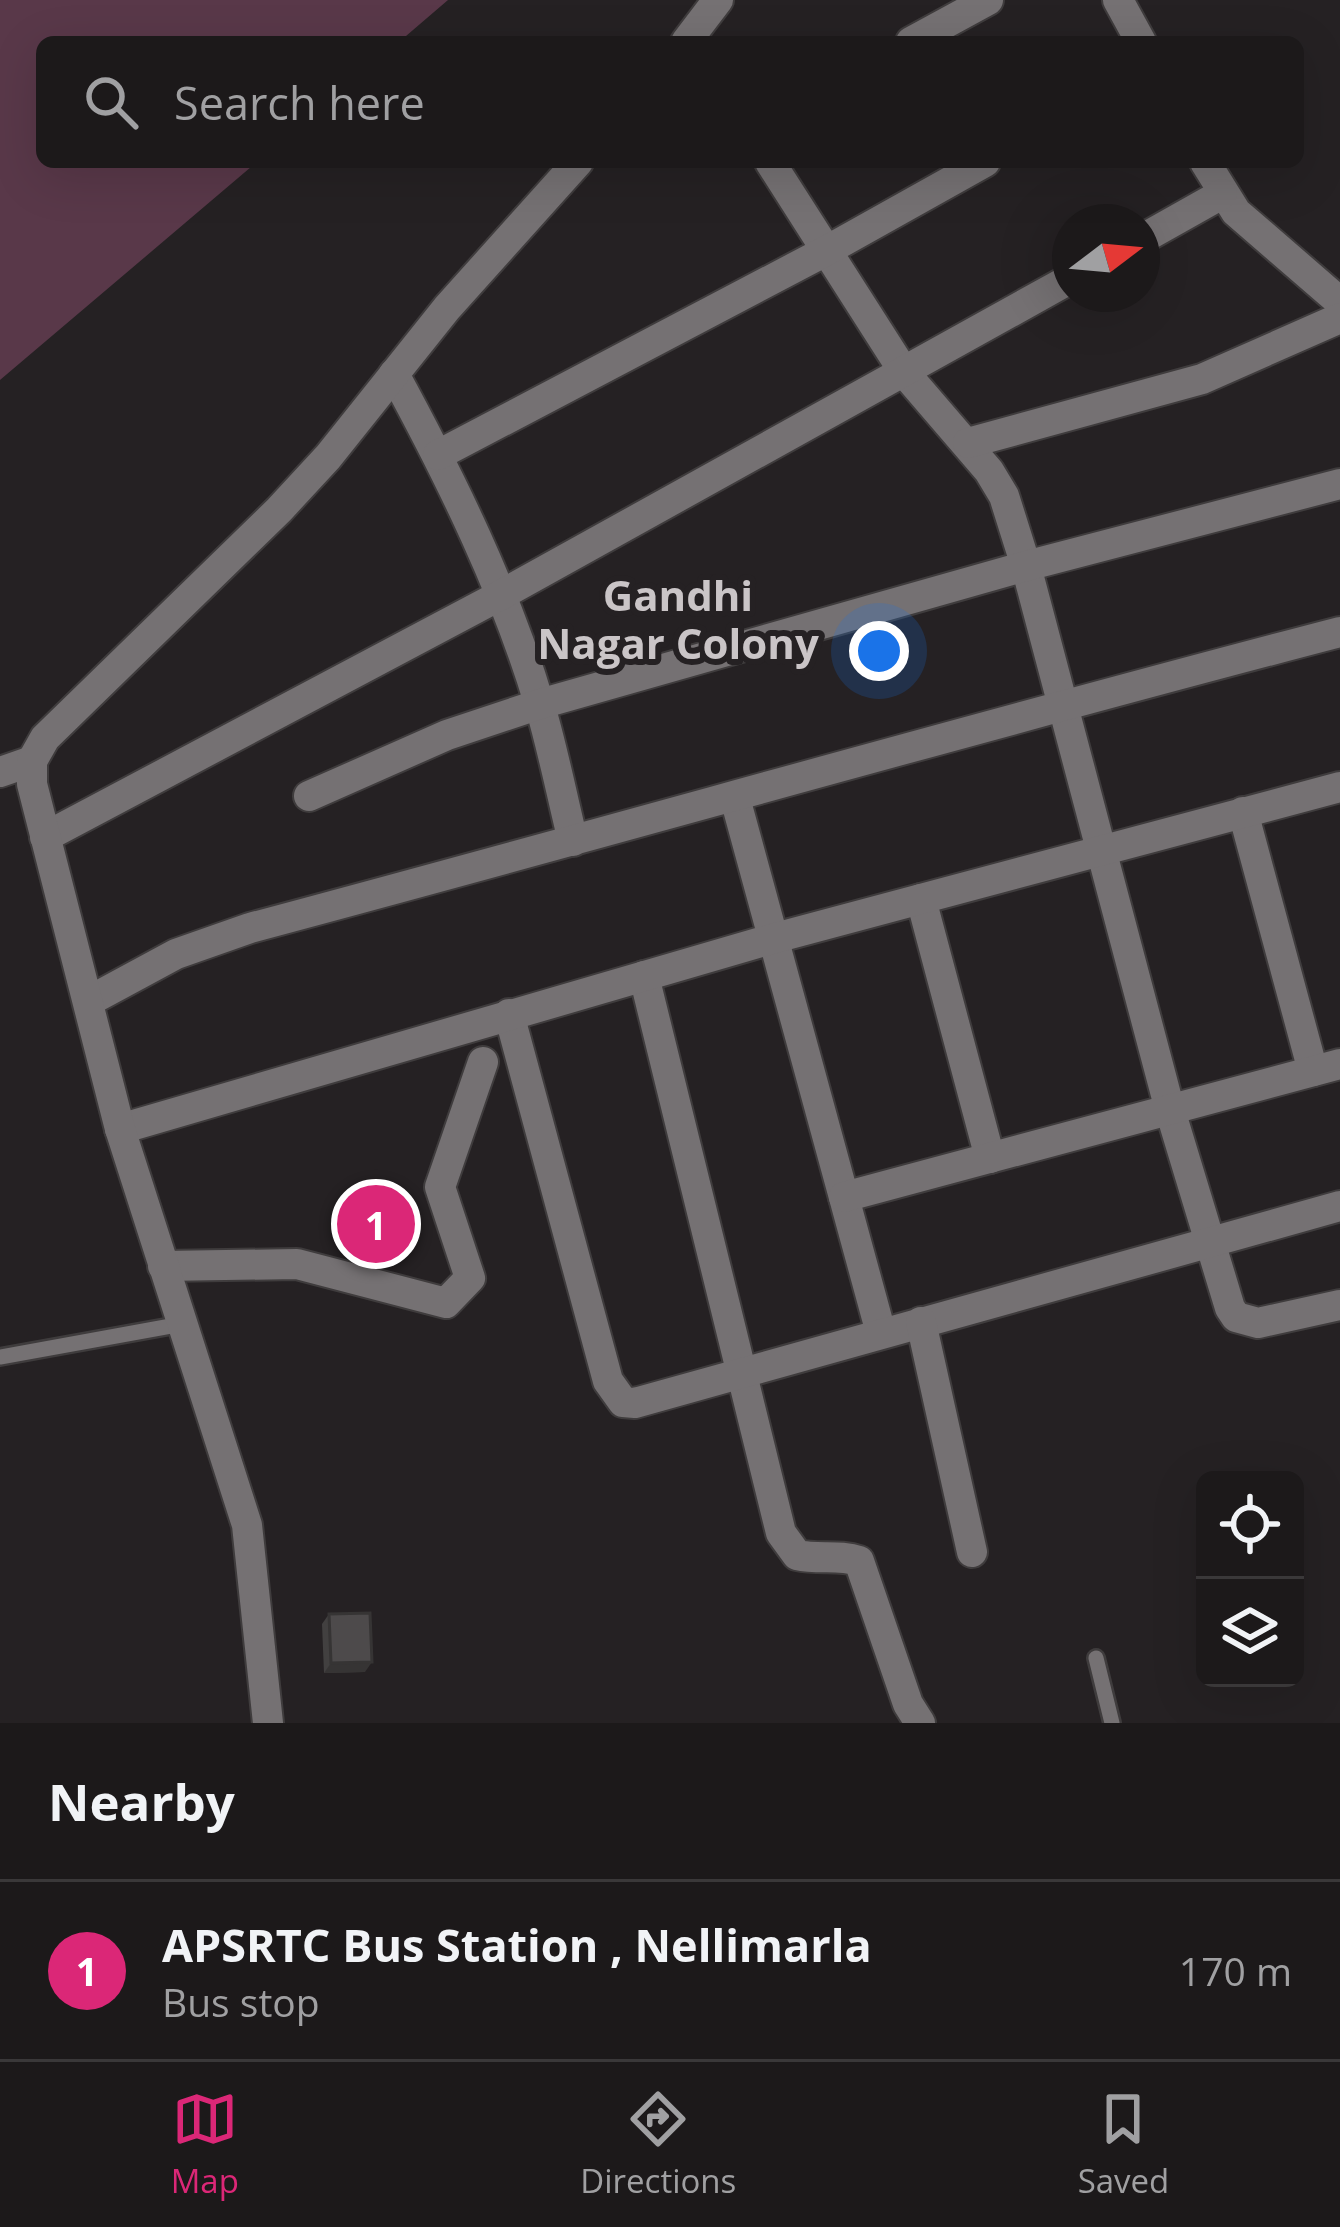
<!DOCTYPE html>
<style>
:root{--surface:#1c191a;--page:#292627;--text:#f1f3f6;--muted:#a0a0a2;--line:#3a3839;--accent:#db2777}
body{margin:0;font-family:"Open Sans",sans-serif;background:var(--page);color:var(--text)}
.controls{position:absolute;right:36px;bottom:36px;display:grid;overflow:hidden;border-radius:18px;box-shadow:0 12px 48px #0002}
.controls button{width:108px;height:108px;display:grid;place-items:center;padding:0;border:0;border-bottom:3px solid var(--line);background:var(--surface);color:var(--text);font:60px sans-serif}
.compass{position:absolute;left:1052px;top:204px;width:108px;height:108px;border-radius:50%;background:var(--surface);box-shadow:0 12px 48px #0002;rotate:74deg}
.you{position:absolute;left:879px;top:651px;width:42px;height:42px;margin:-30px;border:9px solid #fff;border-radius:50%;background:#1a73e8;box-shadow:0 0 0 18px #1a73e833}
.badge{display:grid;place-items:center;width:78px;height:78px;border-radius:50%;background:var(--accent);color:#fff;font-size:39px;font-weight:700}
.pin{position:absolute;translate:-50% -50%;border:6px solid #fff;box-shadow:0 3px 12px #0006}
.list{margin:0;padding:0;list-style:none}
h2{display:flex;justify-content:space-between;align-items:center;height:156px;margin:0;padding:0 48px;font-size:51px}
h2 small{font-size:39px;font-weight:400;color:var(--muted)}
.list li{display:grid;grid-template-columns:78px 1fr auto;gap:36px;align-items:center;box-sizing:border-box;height:180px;padding:0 48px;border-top:3px solid var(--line)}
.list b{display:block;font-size:45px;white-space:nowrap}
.list p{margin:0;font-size:39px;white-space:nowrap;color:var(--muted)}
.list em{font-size:39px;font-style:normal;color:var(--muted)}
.icon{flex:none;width:66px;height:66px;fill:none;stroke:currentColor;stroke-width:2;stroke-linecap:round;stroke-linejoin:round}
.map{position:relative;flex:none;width:1340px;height:1723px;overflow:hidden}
.search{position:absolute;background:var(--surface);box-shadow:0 12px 48px #0002;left:36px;right:36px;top:36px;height:132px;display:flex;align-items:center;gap:30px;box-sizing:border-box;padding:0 42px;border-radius:18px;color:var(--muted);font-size:45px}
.sheet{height:336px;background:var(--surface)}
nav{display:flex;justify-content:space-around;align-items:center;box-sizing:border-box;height:168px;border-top:3px solid var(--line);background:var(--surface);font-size:33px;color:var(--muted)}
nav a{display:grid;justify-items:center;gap:6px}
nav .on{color:var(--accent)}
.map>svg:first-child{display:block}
.green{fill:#593849}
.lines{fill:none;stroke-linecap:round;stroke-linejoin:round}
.service-casing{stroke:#3f3c3d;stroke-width:20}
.minor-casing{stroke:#3f3c3d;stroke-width:34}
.service{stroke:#757173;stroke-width:15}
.minor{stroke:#757173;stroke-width:30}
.wall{fill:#424040}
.shaded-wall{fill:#363434}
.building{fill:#4d4a4b;stroke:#363434;stroke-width:3}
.labels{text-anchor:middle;stroke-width:12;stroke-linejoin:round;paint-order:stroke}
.quarter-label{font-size:42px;font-weight:bold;fill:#cac5c7;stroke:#252123}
</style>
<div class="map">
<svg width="1340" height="1723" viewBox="0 0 1340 1723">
<rect width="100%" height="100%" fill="#252123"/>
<path class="green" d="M0,0H448L399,42H42V162H257L0,380Z"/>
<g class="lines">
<g class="service-casing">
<g id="service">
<path d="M0,1357L182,1324"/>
<path d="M1096,1658L1112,1723"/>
</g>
</g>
<g class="minor-casing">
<g id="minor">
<path d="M1118,0L1141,42"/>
<path d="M686,42L718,0"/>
<path d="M911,42L988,0"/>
<path d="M770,162L904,372L989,471L1004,496L1026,566L1170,1110L1230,1308L1236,1317L1258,1323L1340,1305"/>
<path d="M1205,162L1236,212L1340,302"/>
<path d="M1142,239L1222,194"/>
<path d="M394,374C451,479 506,591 540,706C553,750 562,796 573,841"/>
<path d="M968,443L1202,379L1340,318"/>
<path d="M438,455L824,252L985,162"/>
<path d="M0,772L32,761"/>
<path d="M309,796L447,735L540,704L1026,566L1340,484"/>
<path d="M735,798L881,1333"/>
<path d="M1243,812L1313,1071"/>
<path d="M45,837L499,596L1070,279"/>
<path d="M921,899L990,1158"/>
<path d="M644,976L781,1533L797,1555C819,1560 839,1554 859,1561L908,1704L920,1723"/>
<path d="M89,1001L176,954L250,928C613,831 975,727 1340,632"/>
<path d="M509,1014L608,1381L623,1402L635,1403L1340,1206"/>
<path d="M120,1129L775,938L1340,787"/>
<path d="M844,1197L1340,1064"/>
<path d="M163,1266L297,1264L446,1303L470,1278L440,1187L483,1062"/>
<path d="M921,1322L972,1552"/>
<path d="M268,1723L247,1525L120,1129L32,784V761L45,738L279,510L328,457L447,308L578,162"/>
</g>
</g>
<use href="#service" class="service"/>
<use href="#minor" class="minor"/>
</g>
<path class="wall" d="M329,1614L365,1672L324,1673L322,1624Z"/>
<path class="shaded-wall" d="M372,1662L365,1672L324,1673L331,1663Z"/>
<path class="building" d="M370,1613L372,1662L331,1663L329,1614Z"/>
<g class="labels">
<g class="quarter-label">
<text x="678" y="611">Gandhi<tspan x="678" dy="48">Nagar Colony</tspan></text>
</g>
</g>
</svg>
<div class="controls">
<button><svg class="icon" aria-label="locate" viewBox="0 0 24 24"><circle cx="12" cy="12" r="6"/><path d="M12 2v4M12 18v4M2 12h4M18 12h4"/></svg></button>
<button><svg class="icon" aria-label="layers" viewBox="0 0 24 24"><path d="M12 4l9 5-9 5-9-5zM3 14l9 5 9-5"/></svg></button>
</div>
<svg class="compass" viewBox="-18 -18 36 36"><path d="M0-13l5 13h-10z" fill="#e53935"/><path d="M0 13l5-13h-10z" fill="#a0a0a2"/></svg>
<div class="you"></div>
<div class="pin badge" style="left:376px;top:1224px">1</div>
<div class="search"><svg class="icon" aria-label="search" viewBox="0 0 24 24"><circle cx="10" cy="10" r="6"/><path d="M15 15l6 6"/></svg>Search here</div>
</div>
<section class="sheet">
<h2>Nearby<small></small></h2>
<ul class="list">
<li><span class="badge">1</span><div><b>APSRTC Bus Station , Nellimarla</b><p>Bus stop</p></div><em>170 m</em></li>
</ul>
</section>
<nav>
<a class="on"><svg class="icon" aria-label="map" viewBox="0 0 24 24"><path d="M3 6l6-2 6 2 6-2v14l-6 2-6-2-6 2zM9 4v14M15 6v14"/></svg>Map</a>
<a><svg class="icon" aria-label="directions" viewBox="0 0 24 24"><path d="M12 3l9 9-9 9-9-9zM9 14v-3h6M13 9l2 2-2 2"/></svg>Directions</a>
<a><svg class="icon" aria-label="saved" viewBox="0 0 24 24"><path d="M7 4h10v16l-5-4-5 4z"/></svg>Saved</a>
</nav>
